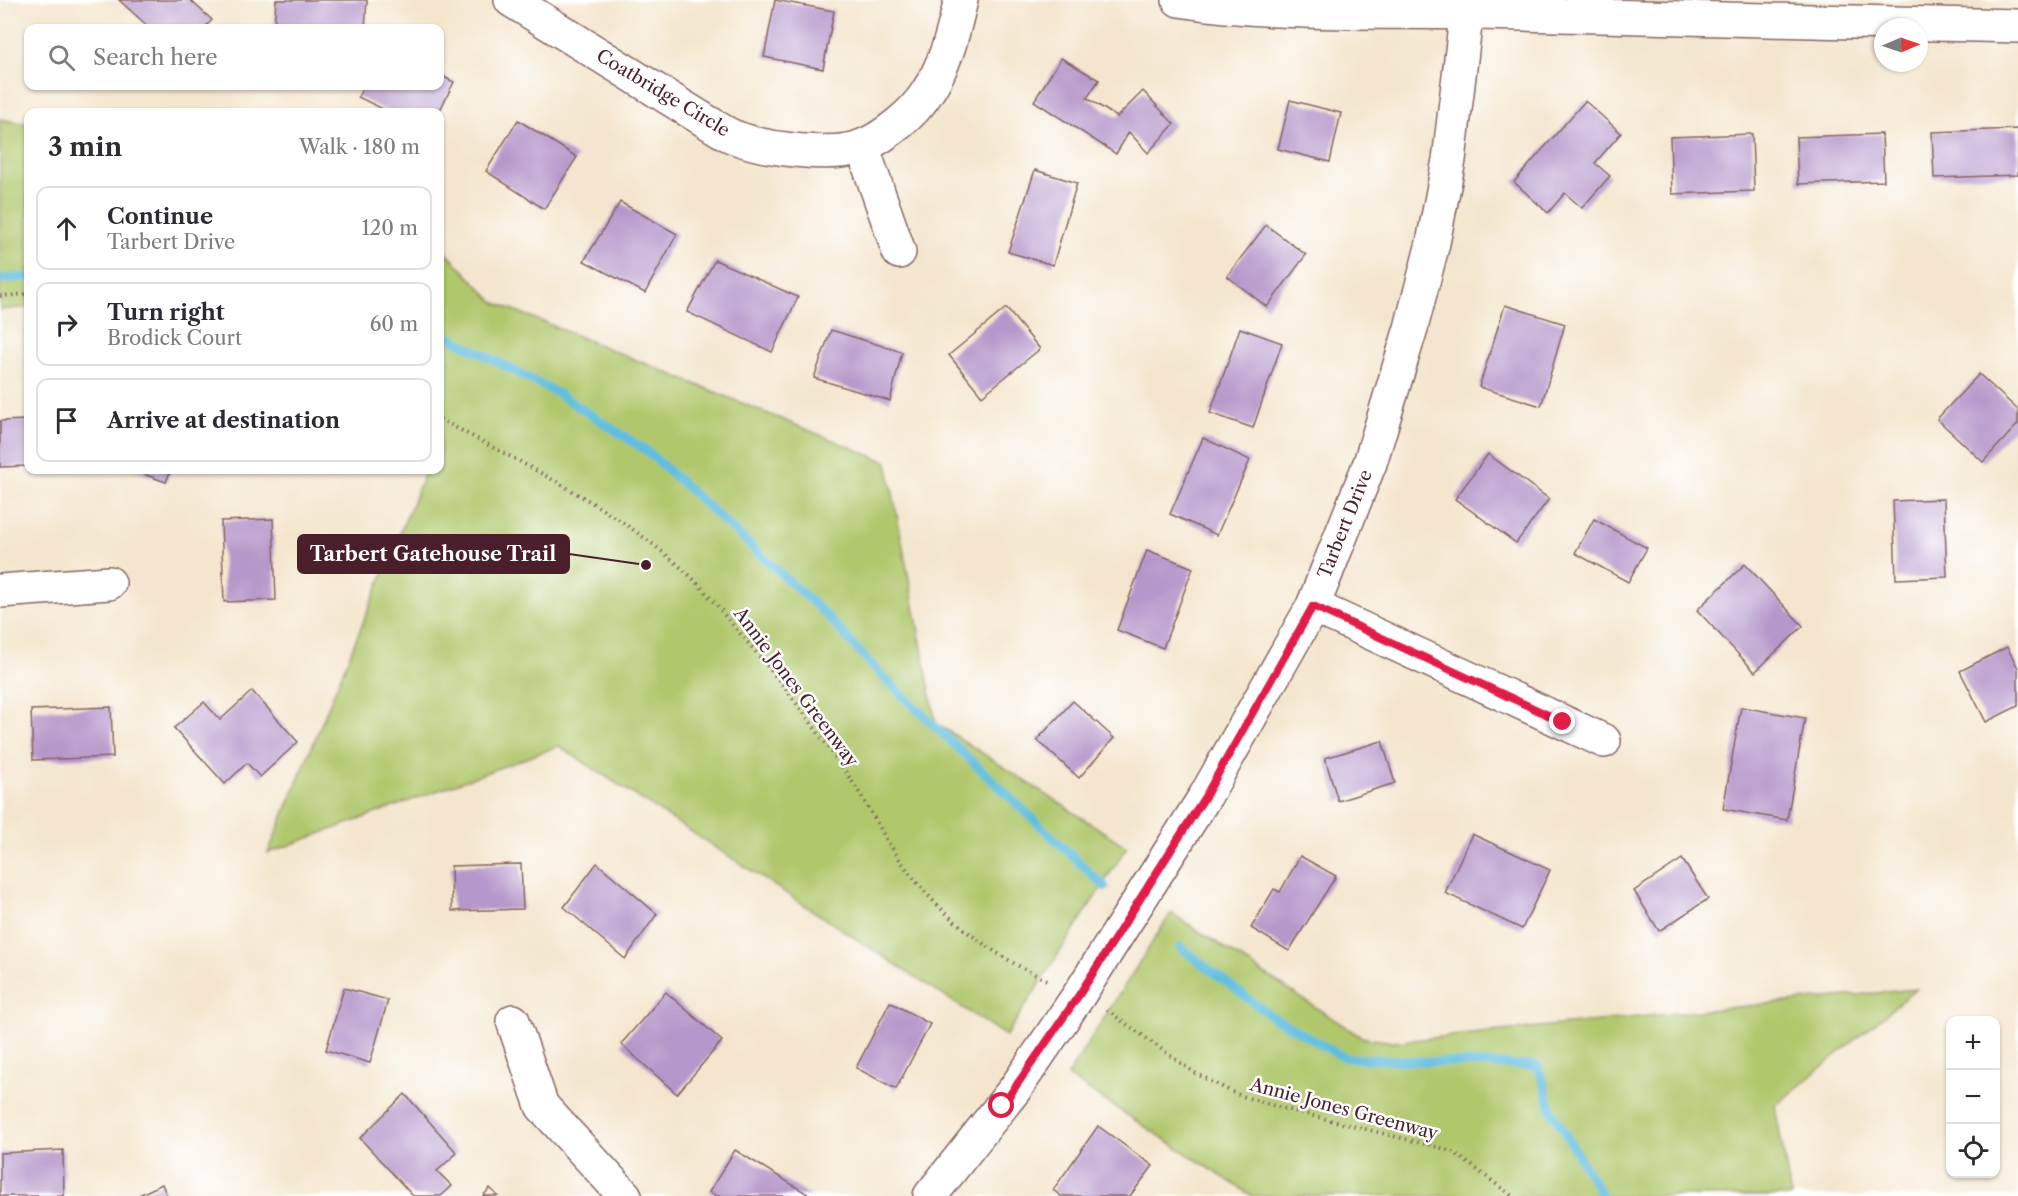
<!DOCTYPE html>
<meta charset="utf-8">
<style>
:root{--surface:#fff;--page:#f2f2f3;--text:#2b2b33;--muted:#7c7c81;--line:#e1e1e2}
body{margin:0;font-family:"Libre Caslon Text",serif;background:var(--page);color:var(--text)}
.controls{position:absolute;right:18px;bottom:18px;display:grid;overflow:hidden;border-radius:12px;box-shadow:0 2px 4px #0004}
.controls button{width:54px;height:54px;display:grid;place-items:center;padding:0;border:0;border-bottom:2px solid var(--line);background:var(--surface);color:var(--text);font:30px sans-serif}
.compass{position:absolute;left:1874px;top:18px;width:54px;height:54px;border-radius:50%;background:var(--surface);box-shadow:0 2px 4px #0004;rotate:88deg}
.stop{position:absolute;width:18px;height:18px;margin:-14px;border:4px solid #e11d48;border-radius:50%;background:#fff}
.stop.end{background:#e11d48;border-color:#fff;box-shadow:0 2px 6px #0008}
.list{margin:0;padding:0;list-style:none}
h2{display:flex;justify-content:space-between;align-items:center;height:78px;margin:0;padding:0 24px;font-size:26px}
h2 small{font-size:20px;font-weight:400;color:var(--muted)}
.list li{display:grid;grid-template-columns:39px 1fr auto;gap:18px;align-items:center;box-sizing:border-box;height:84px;margin:0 12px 12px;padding:0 12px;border:2px solid var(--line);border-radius:12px}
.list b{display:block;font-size:22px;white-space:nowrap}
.list p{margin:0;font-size:20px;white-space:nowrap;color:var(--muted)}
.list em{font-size:20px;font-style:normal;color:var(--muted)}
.icon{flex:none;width:33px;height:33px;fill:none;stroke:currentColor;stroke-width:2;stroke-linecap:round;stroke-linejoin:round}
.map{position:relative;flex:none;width:2018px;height:1196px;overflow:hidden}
.search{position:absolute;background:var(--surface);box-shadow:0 2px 4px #0004;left:24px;top:24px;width:420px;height:66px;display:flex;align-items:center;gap:15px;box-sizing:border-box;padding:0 21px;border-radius:12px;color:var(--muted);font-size:22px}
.panel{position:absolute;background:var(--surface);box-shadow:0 2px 4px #0004;left:24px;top:108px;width:420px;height:366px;border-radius:12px}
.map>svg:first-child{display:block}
.green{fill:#b0c76c;stroke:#7d734c;stroke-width:1.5}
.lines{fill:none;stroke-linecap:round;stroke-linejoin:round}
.stream{stroke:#61bddf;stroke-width:9}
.building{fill:#b598cb}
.street-casing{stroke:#866564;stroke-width:36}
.path{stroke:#866564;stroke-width:4;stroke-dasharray:1.5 4.5;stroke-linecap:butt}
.street{stroke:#fff;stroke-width:33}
.route{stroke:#e11d48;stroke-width:8}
.labels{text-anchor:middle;stroke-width:5;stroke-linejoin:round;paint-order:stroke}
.street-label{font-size:18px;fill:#4a1f2b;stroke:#fff}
.leader{fill:none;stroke:#4a1f2b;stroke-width:2}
.callout-dot{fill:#4a1f2b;stroke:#fff;stroke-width:2}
.callout{fill:#4a1f2b;stroke:#4a1f2b;stroke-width:2}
.callout-label{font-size:20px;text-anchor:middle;font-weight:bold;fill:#fff}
</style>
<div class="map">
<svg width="2018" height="1196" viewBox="0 0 2018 1196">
<rect width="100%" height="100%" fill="#fff"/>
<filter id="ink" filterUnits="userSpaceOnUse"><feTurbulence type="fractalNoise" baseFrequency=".0167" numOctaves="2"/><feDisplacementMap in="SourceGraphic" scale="12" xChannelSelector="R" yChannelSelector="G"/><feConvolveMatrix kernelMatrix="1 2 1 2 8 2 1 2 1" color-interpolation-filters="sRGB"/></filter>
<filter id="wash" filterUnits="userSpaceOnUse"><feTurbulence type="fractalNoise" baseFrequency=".008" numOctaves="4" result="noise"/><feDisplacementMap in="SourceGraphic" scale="24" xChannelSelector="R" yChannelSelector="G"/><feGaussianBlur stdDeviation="1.35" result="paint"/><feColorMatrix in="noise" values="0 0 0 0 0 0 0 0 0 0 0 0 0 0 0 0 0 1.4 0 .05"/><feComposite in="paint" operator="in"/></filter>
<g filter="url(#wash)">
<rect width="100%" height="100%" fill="#f4e6ce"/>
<g class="green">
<path d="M0,119L28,124V307L0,310Z"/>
<path d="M440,246L494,302L887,462L936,723L1127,847L1006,1036L559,746L268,853L426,470H440Z"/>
<path d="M1171,913L1361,1037L1392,1042L1916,989L1775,1106L1791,1196H1252L1067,1076Z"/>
</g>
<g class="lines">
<g class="stream">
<path d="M0,279L28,277"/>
<path d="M440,332L557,393L647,451L825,614L883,677L1105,887"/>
<path d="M1180,947L1271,1016L1345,1058L1538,1066L1552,1111L1602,1196"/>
</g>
</g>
<g id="blocks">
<g class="building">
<path d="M119,0H190L212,20L204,28H150Z"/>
<path d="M276,0H367L365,28H274Z"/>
<path d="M775,0L834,11L823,69L764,57Z"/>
<path d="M1061,58L1099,80L1087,98L1117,117L1143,91L1174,124L1148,153L1129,132L1116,154L1034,101Z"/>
<path d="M440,75L454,82L439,112H389L358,97L364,86H440Z"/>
<path d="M1290,100L1341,113L1330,162L1278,149Z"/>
<path d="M1585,101L1621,133L1595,163L1610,176L1582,208L1565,193L1548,213L1514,182Z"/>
<path d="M518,120L577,157L544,209L486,171Z"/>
<path d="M2018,129V175L1934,178L1932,132Z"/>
<path d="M1752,134L1754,191L1672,194L1670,137Z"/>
<path d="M1882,134L1884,181L1798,184L1796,137Z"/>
<path d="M1035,170L1077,183L1053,265L1008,252Z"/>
<path d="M620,202L677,234L645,293L584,261Z"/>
<path d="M1266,225L1306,255L1267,307L1227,276Z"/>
<path d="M715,260L798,297L772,352L687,312Z"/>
<path d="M1505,305L1565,324L1541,406L1479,387Z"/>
<path d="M1006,308L1040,349L982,396L949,355Z"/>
<path d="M1240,328L1282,343L1253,428L1210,413Z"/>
<path d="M831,330L902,352L890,401L814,378Z"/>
<path d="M1979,374L2018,410V424L1983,462L1937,419Z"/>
<path d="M28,420V466L0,467V421Z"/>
<path d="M1203,438L1250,460L1217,535L1170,514Z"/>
<path d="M1488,454L1549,499L1516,543L1455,499Z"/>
<path d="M132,470H171L166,482Z"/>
<path d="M1944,499L1947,577L1896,579L1893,501Z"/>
<path d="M273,519L276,600L224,602L221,521Z"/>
<path d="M1594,519L1647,548L1628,582L1575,553Z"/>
<path d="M1147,550L1193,568L1163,648L1117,630Z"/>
<path d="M1745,564L1803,626L1755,672L1697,610Z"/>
<path d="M2007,647L2018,668V706L1986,722L1960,671Z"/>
<path d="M252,691L298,742L260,777L247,763L225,784L174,728L204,702L220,720Z"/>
<path d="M1073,701L1114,738L1079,778L1037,740Z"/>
<path d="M111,707L113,757L33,760L31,710Z"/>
<path d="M1741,707L1805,718L1787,820L1723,809Z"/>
<path d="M1382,741L1395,783L1338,801L1325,758Z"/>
<path d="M1472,834L1550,870L1522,929L1445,893Z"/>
<path d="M1300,856L1336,876L1289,951L1251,928L1274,889L1280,892Z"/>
<path d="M1682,859L1708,899L1659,931L1634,891Z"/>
<path d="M597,863L657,914L625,959L564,907Z"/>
<path d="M521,864L523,909L452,911L451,866Z"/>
<path d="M344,988L388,1000L370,1063L326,1050Z"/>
<path d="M666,992L722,1041L677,1094L621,1044Z"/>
<path d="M890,1002L930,1024L896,1089L856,1068Z"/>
<path d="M405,1094L457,1153L437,1171L452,1186L441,1196H413L360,1138Z"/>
<path d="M1098,1126L1153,1166L1130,1196H1061L1053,1190Z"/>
<path d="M63,1150L64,1196H0V1153Z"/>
<path d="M735,1150L811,1196H716L709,1192Z"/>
<path d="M162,1184L167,1196H137Z"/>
<path d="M490,1188L498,1196H483Z"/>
</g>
</g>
</g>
<g filter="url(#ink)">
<use href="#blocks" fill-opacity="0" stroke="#866564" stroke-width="1.5"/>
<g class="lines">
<g class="street-casing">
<g id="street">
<path d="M511,0L709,123C718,128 727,135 737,138C766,149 834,158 863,146C886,136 913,114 926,94C946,65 953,33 961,0"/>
<path d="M1179,0C1278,16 1378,11 1478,13C1658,18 1838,22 2018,26"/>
<path d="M862,146L899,252"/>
<path d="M0,591L109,583"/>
<path d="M1313,606L1604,741"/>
<path d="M513,1021L542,1106L625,1196"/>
<path d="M930,1196L1015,1089L1079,995L1206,795L1313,606L1370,463L1411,328L1433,243L1449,160L1468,0"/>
</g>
</g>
<g class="path">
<path d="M0,296L28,294"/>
<path d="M440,419C526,466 630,514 699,585C710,597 721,610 731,623C776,674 817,729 855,786C872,812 886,842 905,867C941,917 993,956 1049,981"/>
<path d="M1107,1010L1193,1072L1236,1094L1278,1107L1441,1148L1455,1153L1512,1196"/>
</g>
<use href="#street" class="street"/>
</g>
</g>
<g class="lines" filter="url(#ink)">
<path class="route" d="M1002,1106L1079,995L1206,795L1313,606L1563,722"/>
</g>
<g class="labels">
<g class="street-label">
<text transform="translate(663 93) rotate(31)" y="6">Coatbridge Circle</text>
<text transform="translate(1345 524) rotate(-68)" y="6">Tarbert Drive</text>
<text transform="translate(796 687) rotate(53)" y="6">Annie Jones Greenway</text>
<text transform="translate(1344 1109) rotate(15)" y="6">Annie Jones Greenway</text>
</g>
</g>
<path class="leader" d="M646 565L569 554"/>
<circle class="callout-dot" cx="646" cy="565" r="6"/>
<rect class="callout" x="298" y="535" width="271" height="38" rx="6"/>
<g class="callout-label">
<text x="433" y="561">Tarbert Gatehouse Trail</text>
</g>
</svg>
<div class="controls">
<button>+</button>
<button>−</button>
<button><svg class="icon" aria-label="locate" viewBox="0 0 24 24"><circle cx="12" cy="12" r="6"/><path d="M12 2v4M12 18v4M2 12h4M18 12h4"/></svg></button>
</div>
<svg class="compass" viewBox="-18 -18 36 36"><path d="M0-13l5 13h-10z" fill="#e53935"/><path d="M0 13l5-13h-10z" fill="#7c7c81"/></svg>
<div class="stop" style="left:1002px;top:1106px"></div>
<div class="stop end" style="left:1563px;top:722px"></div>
<div class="search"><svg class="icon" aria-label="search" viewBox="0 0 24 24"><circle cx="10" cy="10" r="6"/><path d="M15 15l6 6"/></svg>Search here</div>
<section class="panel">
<h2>3 min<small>Walk · 180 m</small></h2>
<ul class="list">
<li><svg class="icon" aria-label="ahead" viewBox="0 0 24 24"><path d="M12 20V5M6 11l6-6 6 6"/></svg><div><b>Continue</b><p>Tarbert Drive</p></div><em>120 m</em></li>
<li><svg class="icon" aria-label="right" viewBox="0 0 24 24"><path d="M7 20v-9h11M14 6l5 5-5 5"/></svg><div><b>Turn right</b><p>Brodick Court</p></div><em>60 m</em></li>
<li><svg class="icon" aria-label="arrive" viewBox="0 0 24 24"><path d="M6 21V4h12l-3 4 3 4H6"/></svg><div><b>Arrive at destination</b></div></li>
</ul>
</section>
</div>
